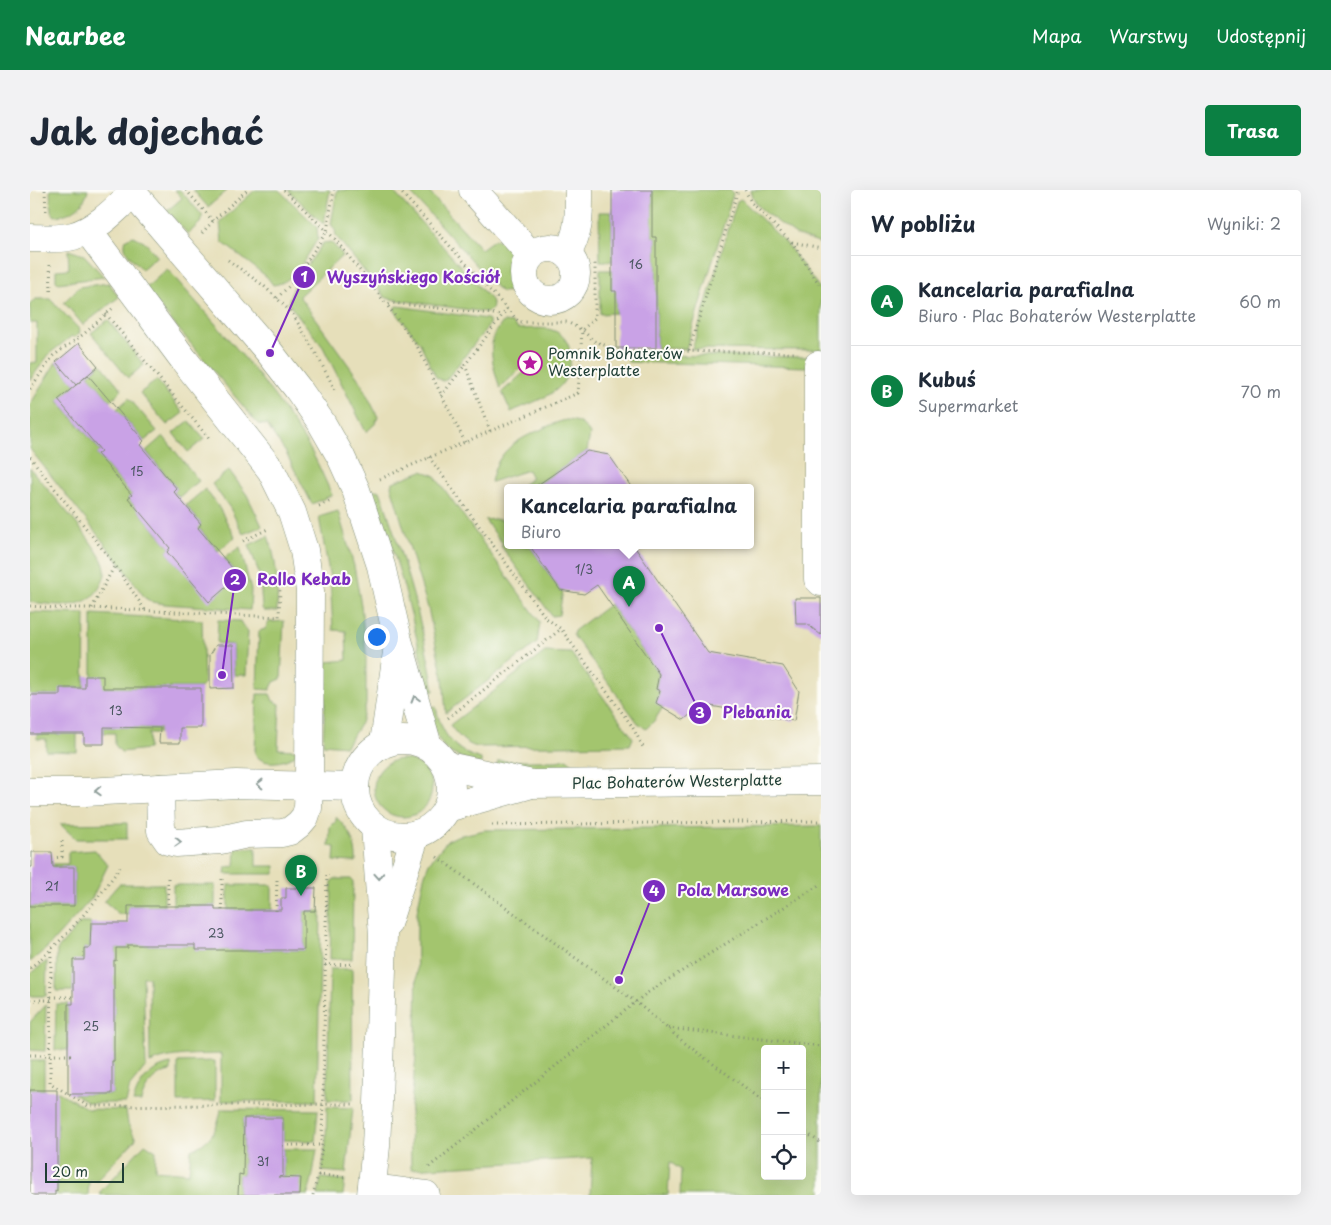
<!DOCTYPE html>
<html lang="pl">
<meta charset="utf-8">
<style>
:root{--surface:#fff;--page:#f2f2f3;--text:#1f2937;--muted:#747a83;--line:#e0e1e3;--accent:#0b8043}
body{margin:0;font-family:"Playpen Sans",sans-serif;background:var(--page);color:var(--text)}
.controls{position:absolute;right:15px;bottom:15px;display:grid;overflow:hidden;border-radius:5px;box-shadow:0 5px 20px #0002}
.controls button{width:45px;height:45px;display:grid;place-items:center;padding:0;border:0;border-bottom:1px solid var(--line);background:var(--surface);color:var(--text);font:25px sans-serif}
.scale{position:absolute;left:15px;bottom:12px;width:79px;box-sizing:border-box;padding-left:5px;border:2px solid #1f3d34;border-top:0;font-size:14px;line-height:18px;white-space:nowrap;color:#1f3d34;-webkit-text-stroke:4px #fdfcf7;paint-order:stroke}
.you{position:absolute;left:346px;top:446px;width:18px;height:18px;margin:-12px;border:4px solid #fff;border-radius:50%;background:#1a73e8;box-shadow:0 0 0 8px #1a73e833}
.badge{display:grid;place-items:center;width:32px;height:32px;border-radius:50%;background:var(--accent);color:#fff;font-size:16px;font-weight:700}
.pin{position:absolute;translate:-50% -41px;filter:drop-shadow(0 1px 2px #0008)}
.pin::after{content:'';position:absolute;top:26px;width:18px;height:15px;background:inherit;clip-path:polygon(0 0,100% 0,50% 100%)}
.popup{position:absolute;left:474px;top:294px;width:250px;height:65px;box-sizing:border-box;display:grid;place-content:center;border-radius:5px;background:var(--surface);filter:drop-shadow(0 1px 4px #0005);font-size:16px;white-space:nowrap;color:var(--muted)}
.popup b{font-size:19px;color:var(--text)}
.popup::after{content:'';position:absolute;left:50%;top:100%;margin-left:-10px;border:10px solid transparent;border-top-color:var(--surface)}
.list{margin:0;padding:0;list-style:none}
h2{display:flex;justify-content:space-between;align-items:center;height:65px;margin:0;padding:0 20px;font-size:21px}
h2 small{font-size:16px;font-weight:400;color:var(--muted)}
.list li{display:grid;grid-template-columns:32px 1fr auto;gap:15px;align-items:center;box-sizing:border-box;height:90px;padding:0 20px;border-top:1px solid var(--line)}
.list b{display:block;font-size:19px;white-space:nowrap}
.list p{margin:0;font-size:16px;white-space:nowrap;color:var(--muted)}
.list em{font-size:16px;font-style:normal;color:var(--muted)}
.icon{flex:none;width:28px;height:28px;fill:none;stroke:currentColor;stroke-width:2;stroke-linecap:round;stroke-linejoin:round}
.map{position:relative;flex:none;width:791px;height:1005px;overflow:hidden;border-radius:5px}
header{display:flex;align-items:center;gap:30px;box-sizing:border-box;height:70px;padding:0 25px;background:var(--accent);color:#fff}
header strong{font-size:24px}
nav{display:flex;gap:28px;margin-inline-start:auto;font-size:18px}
.intro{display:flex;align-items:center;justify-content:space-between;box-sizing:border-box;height:120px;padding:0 30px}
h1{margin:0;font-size:35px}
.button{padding:12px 22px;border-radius:5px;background:var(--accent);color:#fff;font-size:18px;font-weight:700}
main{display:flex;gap:30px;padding:0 30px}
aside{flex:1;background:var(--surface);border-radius:5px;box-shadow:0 5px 20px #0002}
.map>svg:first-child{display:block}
.green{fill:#a3c56e;stroke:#618151;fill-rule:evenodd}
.building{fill:#c9a2e6}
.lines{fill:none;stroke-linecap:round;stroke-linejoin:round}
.minor-casing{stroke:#828e77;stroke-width:29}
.path{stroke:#828e77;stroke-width:3;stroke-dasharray:1 4;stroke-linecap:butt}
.minor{stroke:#fff;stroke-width:28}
.oneway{stroke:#8f9e9a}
.labels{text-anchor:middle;stroke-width:4;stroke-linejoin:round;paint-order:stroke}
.number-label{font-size:12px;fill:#4a5660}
.poi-label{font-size:15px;fill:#1f3d34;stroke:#fdfcf7;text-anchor:start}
.street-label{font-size:15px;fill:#1f3d34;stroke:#fdfcf7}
.leader{fill:none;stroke:#7b2cbf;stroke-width:2}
.callout-dot{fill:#7b2cbf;stroke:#fdfcf7;stroke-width:2}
.mark-label{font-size:15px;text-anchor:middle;font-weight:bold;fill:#fff}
.callout-label{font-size:16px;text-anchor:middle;font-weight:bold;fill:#7b2cbf;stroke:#fdfcf7;stroke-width:4;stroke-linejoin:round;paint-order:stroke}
</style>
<header>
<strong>Nearbee</strong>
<nav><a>Mapa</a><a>Warstwy</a><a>Udostępnij</a></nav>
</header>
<div class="intro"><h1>Jak dojechać</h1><a class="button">Trasa</a></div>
<main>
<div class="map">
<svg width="791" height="1005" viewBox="0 0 791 1005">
<rect width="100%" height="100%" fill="#fdfcf7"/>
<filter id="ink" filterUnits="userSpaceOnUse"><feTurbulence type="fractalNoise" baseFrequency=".02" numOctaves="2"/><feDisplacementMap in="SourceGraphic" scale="10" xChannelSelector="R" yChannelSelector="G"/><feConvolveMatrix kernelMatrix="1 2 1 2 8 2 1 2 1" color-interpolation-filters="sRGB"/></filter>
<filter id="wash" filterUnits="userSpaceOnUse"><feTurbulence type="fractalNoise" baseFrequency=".0096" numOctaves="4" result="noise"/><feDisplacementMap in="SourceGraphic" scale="20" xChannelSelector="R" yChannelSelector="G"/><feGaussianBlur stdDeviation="1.12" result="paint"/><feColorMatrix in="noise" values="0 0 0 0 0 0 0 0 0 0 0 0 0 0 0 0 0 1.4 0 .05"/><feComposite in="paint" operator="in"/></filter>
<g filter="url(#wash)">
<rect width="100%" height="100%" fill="#e6dfba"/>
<g class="green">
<path d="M20,0H58C54,17 42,24 25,26L21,21Z"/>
<path d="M145,0H150L172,25V31L158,44L137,21L152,8Z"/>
<path d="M163,0H198L178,17Z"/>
<path d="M225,0H249L287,37L288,49C276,66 265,93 243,95L237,87L192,52L190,32Z"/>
<path d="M258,0H300L294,33H292Z"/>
<path d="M307,0H362L461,110L463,116L461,120L456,122L360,109L355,107L306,46L305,40L301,34Z"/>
<path d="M378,0H397L451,59L465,49L481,59L483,62L484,101L471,102Z"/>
<path d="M622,0H701L703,4L656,159L626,158V47H622Z"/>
<path d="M721,0H791V54L766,45L737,24L728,16L723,8Z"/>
<path d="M711,9L756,53L791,100V160L662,159L707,11Z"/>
<path d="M569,22H582V47L587,71H570Z"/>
<path d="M103,46L114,51L127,66L112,79C104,70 91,62 96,49Z"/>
<path d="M301,52L313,65L269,106L330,191L348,227L345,234L336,242L293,157L258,113L265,93L293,53Z"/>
<path d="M38,60L54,65L74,87L28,93L26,91V80L39,79Z"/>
<path d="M137,79C186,135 238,190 277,254C287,270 294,288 302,305L282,314L256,263L237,235L228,234L115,99Z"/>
<path d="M570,80H582V100L586,101V123L570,124Z"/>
<path d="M79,93L89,107L53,135L34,112L49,97Z"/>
<path d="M6,109H20L50,140L49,144L44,148L42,146L20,163L0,190V173L7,172V133H0V113Z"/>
<path d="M368,116L457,129L459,130V135L416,190L413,191L406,187L390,153L365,121V117Z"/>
<path d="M78,130L114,175L98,188L61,143Z"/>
<path d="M473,132L482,133L488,139C497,139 514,137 522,140C548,148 544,186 526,200C513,210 495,215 481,222L472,202L499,178L500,179L507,173L501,165L494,172L495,174L470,198C465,183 458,161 464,146C466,141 470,136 473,132Z"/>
<path d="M598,165L791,167L777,177L598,172Z"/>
<path d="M26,172L46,195L28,211L71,261L67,264L102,305L98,308L140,358L137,362L179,411L209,386L194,368L210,357L221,400L220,420L135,414L122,412L115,408L93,377L0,259V215Z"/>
<path d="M71,174L92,200L80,211L58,185Z"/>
<path d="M127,190L153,223L137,235L110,203Z"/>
<path d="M99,208L127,241L114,251L87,219Z"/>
<path d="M536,230C547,230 554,234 560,244L557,261L503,298H488L502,288L498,280L461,292C467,262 484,251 510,240C518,236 527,232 536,230Z"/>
<path d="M159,231L174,249L158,262L143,243Z"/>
<path d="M133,246L169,291L149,307L144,302L147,299L116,261Z"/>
<path d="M0,278C14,296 74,361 75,379C76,387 72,393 68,400C52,422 23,414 0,412Z"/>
<path d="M199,280L217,305L232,336L213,344L200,318L182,294Z"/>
<path d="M392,281L404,285L510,432L507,453L416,523L413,488L398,418L361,296L363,292Z"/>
<path d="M175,299L188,316L205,347L188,361L168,337L171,334L156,315Z"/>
<path d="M346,300L350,301L354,312C375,374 394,436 404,501L397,502C386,433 367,366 342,301Z"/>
<path d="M308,321L324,376L331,415L336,462V514L331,533L316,556L293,554L297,472L317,470L316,441L303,440L300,388L289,327Z"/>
<path d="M465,329L478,332V356H500L530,400H533L529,425L522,426L471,356L473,354L455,330Z"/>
<path d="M238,346C247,370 248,395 247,421H234L232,418L230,386L219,355Z"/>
<path d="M580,414L629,484L626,499L630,501L627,513L633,517L624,531L616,539L608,533L543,445L544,441Z"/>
<path d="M0,422L55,424L54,498H31L30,505H0Z"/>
<path d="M62,424L172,430L174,493L171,498H62Z"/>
<path d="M188,430L210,431L214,438L218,441L216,485H204L203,455L187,453Z"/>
<path d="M254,431L251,489L244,492L240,500L227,499L229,441L235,439L239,432Z"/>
<path d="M515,462L541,463L603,548L600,555L447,557C435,554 427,545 420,535Z"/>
<path d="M227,504H240L243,511L250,514L248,559L266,560L265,565C255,573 231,577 225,563Z"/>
<path d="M406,517C411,544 425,562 451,569V574C442,571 430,568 421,563C406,553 403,534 398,518Z"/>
<path d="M31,537L47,543V562L16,561V549H7V544H30Z"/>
<path d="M74,537L129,538V543H119L118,559L91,562L85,555V543H74Z"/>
<circle cx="373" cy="598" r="29"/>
<path d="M537,569L551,582L467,575L468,571H526Z"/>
<path d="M306,627C319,639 327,654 326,672L304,671L305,657L299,656L300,637L306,631Z"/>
<path d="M97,633V649H46L30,634Z"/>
<path d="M791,636V1005H650L651,980L640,972L638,1005H560L562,968L381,979L380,925L386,866L387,722L394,687L399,673L417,651L427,646L455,640ZM735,859H772V986H735Z"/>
<path d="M206,658H226V676H245V684H195L196,677L205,676Z"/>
<path d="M65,660L78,675L62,708L18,757L0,772V716H44V677H22V674H38V662Z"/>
<path d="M304,689H321L323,691L322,769H300L302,691Z"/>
<path d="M89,694H134V716H99L98,724H89L74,711Z"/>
<rect x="143" y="695" width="42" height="21"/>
<rect x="198" y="695" width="44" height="25"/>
<path d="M274,721H291L287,911H191V864C167,865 141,863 120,873L119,787H113L116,876L100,896L96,913H58L43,904H82V871H84V804L82,770H86V758H98V755H165V760H274Z"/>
<path d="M50,733H61L60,758H54V770L43,771V801H26L27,760Z"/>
<path d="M17,771L16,806H0V784Z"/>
<path d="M300,779H322L323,910H297Z"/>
<path d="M26,814H38V860H25Z"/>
<path d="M16,815L15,861L0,860V832Z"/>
<rect x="0" y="871" width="14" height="29"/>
<path d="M185,871V911L148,912V872Z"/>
<path d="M141,874V881C125,883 114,897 111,912H103C109,892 120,878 141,874Z"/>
<path d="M25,900L58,919L96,920L98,934L106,949L67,990H59L58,1005H25V1001H27V934Z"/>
<path d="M297,917L323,918L316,983L292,981L296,951Z"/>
<path d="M191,919L288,920L285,951L253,950V928H214L213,985H209L208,1005H70V1002L115,954L126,961L125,980L159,983L161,960C180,952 188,940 191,919Z"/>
<path d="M253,959H287L283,984L278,1005H248V986H253Z"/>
<path d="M291,988L315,990L313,1005H288Z"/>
</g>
<g id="blocks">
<g class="building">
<path d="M582,0H622V47H626V158H586V101H582Z"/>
<path d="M49,153L68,176L46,195L26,172Z"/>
<path d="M58,185L114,251L110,255L147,299L144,302L171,334L168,338L209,386L179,412L137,362L140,358L98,308L102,305L67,264L71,261L28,210Z"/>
<path d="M557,261L579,265L602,298H503Z"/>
<path d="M500,356H604L678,463L753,476L769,501L764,531L681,516L668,525L663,522L654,530L626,513L630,501L626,499L629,484L567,395L554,404L530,400Z"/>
<path d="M765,408H791V445L777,434H766Z"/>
<path d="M186,455H203L204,498L180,499V465Z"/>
<path d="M55,486H73V498H171V538H150V553H129L130,538L74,537V554H54V544H0V505H30V498H55Z"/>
<path d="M2,662H22L23,677H44V716H0V677H2Z"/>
<path d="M256,698H286L285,721H274V760H165V755H98V758H86V771L84,770V871H82V904H38V814H43V770H54V758H60L61,733H98V716H185V720H251V708H256Z"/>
<path d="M0,900H27V1001H25V1005H0Z"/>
<path d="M214,928H253V986L248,987L271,988L270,1005H208L209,984L213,985Z"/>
</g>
</g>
</g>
<g filter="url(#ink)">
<use href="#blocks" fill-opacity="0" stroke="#828e77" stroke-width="1"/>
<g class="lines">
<g class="minor-casing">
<g id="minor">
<path d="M100,0L240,163L268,199L291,232L311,267L326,300L351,376L368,450L398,556"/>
<path d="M443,0L501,65"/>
<path d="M58,41L154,170L241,280L262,322L274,360L280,401L279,595L278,618L275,627L269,634L260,641L252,643L217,644L190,650L146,653L138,651L131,641L130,598"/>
<path d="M0,48C13,48 30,50 43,46C67,39 85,20 103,3"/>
<circle cx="520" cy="84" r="26"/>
<path d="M537,64C550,41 549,25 549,0"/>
<path d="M788,175V389L791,392"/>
<circle cx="373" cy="598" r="48"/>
<path d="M354,553L367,462"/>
<path d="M417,576L502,594L791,591"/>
<path d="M0,602H55L206,594L325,597"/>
<path d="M417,618L498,595"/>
<path d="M357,734L386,644"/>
<path d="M342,998L396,1005"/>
<path d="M341,1005L346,956L348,914L353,745L345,637"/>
</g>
</g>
<g class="path">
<path d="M15,0L16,22"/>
<path d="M156,0L183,31L217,0"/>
<path d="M254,0L305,49L357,115"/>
<path d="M369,0L489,132H537L552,140L564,151L587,160L765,163"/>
<path d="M715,0L721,12L764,55L791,97"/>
<path d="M172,43L183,31"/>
<path d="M762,52L791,58"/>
<path d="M198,70L234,96L262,123L288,167L306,202"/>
<path d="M20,75L21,101"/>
<path d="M247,108L264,91L297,41L304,0"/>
<path d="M76,124L181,251"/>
<path d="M659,161L708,0"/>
<path d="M0,199L23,166L55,143L83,118"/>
<path d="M411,206L435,175"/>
<path d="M460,241L435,175L477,119"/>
<path d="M435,252L387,156L357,115L362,113L472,125"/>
<path d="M0,267L85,375L115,420"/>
<path d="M399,267L516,428L531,439L602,536L614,559"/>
<path d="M350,289L548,203L552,140L565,128V71"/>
<path d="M289,316L301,311"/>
<path d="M213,351L240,338"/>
<path d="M0,416L25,418H62L249,427L250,398"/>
<path d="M62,418L85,375"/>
<path d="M418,528L531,439"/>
<path d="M462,635L791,631"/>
<path d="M407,667L606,812L656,854L735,912"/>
<path d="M22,668L32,667V650"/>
<path d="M138,688V716"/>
<path d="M192,720V689"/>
<path d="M246,721L247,690"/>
<path d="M21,761L20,893L58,916L323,914"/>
<path d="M295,775L325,774"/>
<path d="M0,778C35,749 64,715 90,677"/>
<path d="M21,807H43"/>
<path d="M0,810H21"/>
<path d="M638,838L791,856"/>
<path d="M0,865H43"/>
<path d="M772,940L791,953"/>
<path d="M253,955H292"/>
<path d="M399,977L617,803L791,694"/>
<path d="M288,985L316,987"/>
<path d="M283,1005L288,985L292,955L297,681"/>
</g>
<use href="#minor" class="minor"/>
</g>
<defs><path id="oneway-chevron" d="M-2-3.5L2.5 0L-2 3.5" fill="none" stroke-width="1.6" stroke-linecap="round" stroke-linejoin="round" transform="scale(1.25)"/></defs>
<g class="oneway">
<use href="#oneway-chevron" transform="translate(385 509) rotate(-106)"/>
<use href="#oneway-chevron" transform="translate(230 594) rotate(-179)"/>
<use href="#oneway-chevron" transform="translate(68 601) rotate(177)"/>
<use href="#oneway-chevron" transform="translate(148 652) rotate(2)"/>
<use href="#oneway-chevron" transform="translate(349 686) rotate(86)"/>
</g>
</g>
<defs>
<g id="sight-ring" transform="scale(1.25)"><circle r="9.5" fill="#fdfcf7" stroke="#b5179e" stroke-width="1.5"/><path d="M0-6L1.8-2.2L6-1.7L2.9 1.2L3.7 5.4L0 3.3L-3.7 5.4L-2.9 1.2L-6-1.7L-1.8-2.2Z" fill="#b5179e"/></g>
</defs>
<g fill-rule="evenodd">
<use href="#sight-ring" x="500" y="173"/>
</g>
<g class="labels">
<g class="number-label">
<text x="606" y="79">16</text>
<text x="107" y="286">15</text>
<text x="554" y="384">1/3</text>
<text x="86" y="525">13</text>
<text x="22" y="701">21</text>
<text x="186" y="748">23</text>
<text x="61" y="841">25</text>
<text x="233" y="976">31</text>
</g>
<g class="poi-label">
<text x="518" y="169">Pomnik Bohaterów<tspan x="518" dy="17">Westerplatte</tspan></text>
</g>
<g class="street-label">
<text transform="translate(647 592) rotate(-1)" y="5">Plac Bohaterów Westerplatte</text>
</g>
</g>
<path class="leader" d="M240 163L274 87M192 485L205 390M629 438L670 523M589 790L624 701"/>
<g class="callout-dot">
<circle cx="240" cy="163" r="5"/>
<circle cx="192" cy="485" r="5"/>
<circle cx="629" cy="438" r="5"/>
<circle cx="589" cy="790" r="5"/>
<circle cx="274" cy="87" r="12"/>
<circle cx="205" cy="390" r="12"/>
<circle cx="670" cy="523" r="12"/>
<circle cx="624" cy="701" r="12"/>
</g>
<g class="mark-label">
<text x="274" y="92">1</text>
<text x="205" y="395">2</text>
<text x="670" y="528">3</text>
<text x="624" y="706">4</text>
</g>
<g class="callout-label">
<text x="383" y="93">Wyszyńskiego Kościół</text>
<text x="274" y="395">Rollo Kebab</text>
<text x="727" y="528">Plebania</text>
<text x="703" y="706">Pola Marsowe</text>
</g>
</svg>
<div class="controls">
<button>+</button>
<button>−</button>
<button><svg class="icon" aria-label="locate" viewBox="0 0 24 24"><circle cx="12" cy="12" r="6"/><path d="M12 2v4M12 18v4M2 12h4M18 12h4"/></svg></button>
</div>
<div class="scale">20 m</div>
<div class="you"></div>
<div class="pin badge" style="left:599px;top:417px">A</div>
<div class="popup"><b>Kancelaria parafialna</b>Biuro</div>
<div class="pin badge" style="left:271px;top:706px">B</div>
</div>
<aside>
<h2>W pobliżu<small>Wyniki: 2</small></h2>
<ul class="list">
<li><span class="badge">A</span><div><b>Kancelaria parafialna</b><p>Biuro · Plac Bohaterów Westerplatte</p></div><em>60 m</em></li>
<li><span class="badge">B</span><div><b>Kubuś</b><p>Supermarket</p></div><em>70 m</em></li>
</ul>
</aside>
</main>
